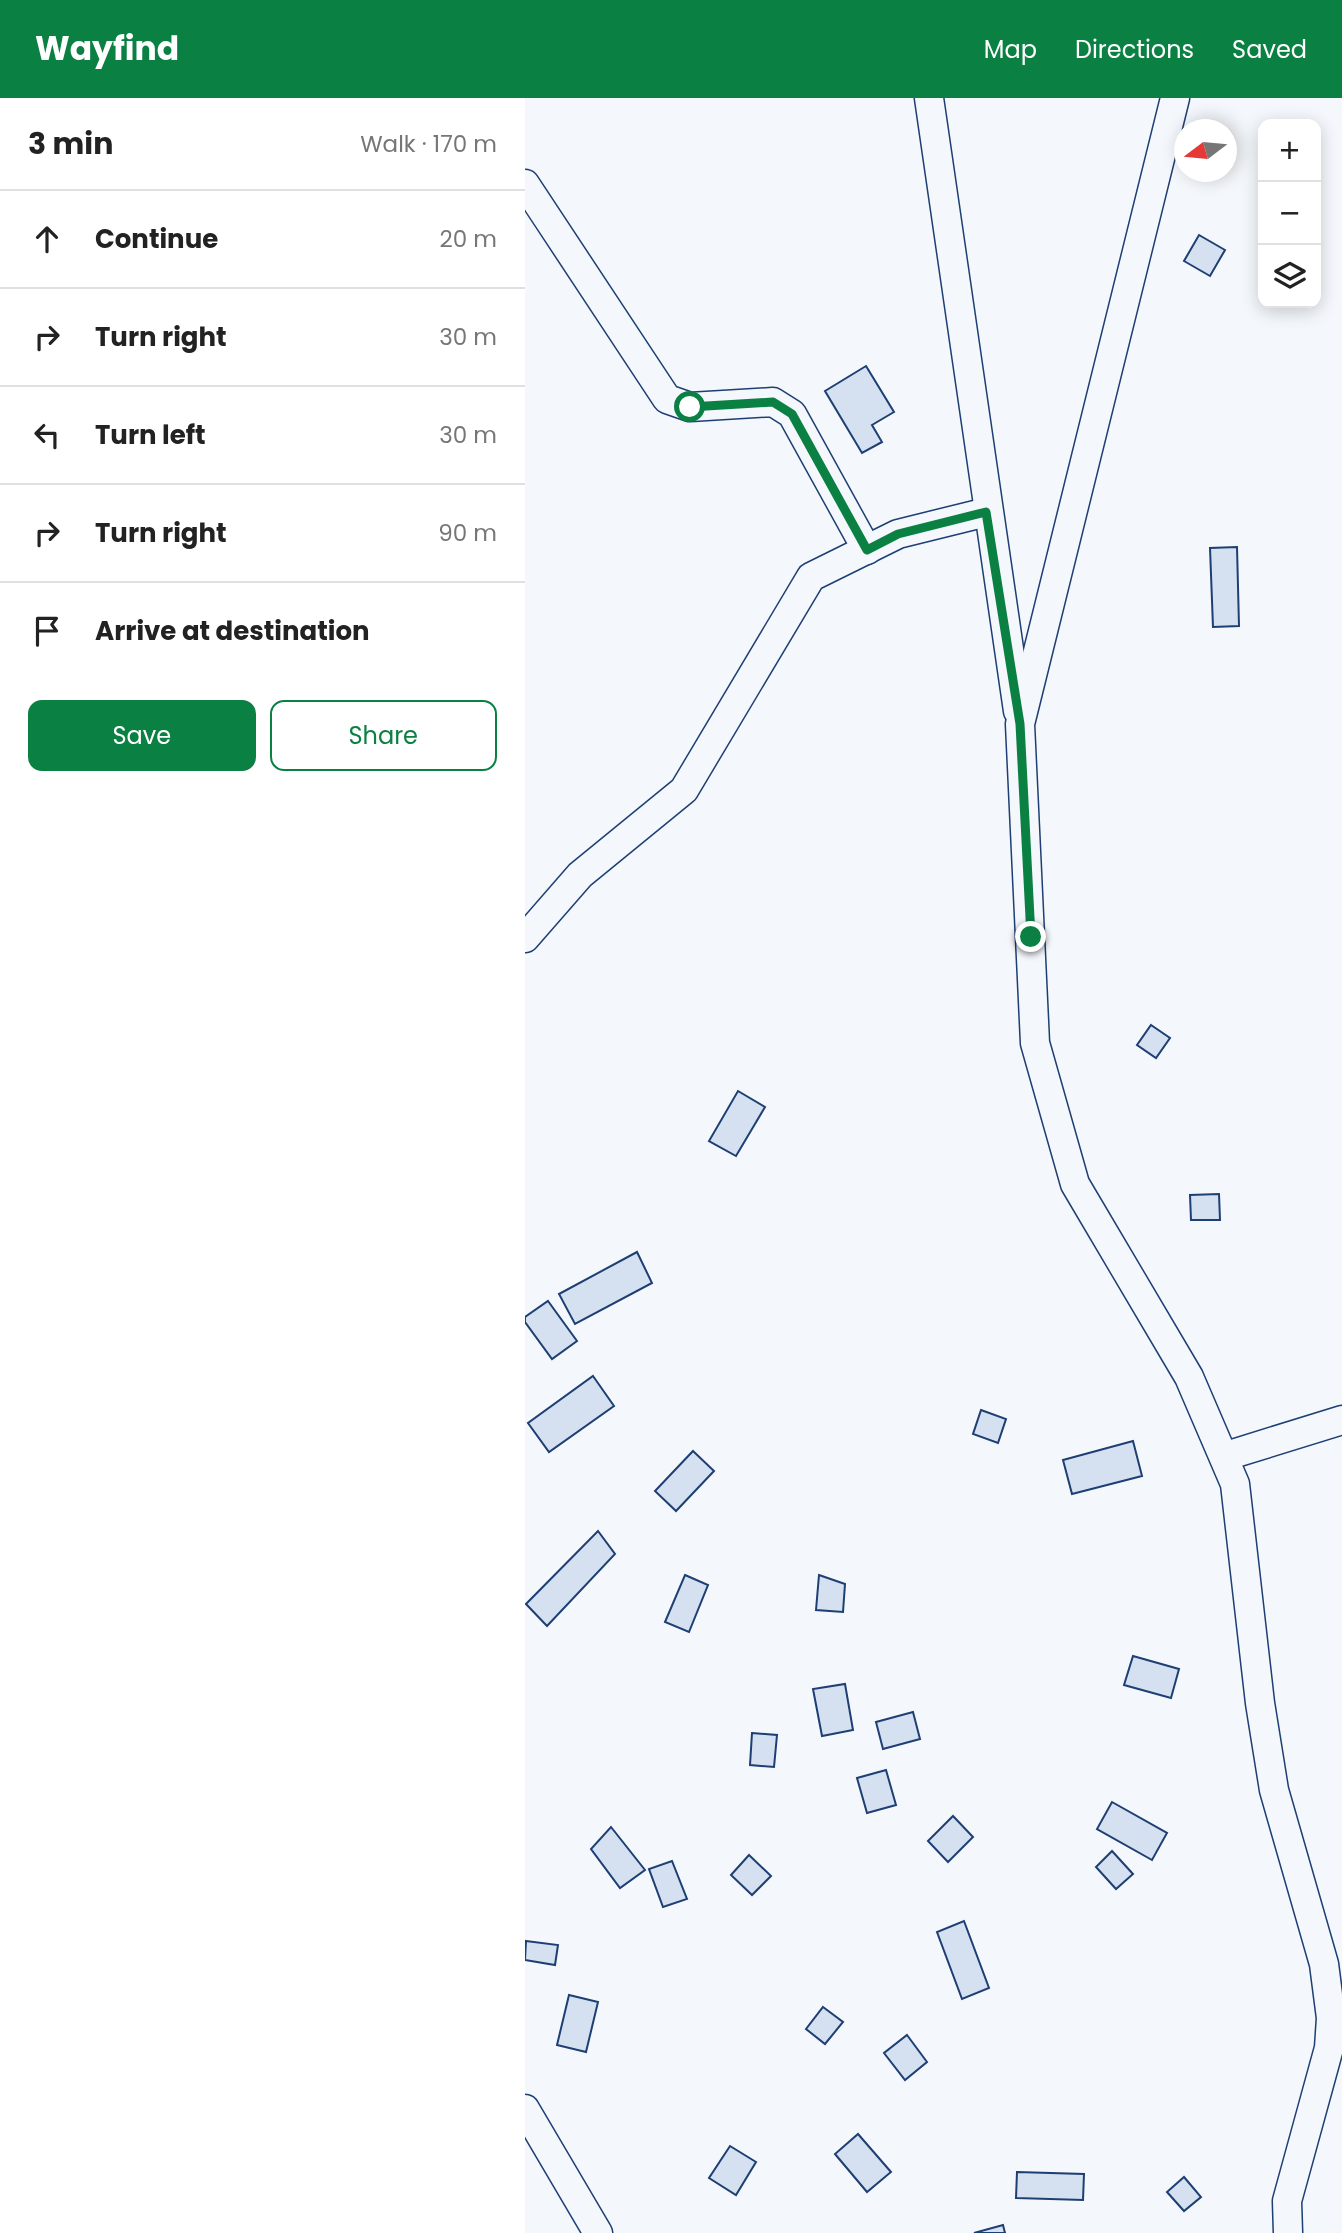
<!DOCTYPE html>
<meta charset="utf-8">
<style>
:root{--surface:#fff;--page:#f6f6f6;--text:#222;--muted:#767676;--line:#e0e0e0;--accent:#0b8043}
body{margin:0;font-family:Poppins,sans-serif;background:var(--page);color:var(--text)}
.controls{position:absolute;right:21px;top:21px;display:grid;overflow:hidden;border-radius:14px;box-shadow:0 4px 18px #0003}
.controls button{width:63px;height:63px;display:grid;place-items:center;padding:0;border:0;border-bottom:2px solid var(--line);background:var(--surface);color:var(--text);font:35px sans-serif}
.compass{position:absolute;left:649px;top:21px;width:63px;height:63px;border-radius:50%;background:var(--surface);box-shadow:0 4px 18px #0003;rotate:254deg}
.stop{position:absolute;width:21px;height:21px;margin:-16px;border:5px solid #0b8043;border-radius:50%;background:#fff}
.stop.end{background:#0b8043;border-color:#fff;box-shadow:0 2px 7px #0008}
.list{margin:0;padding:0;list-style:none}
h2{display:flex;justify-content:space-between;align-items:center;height:91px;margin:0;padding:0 28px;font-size:30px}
h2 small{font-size:23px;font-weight:400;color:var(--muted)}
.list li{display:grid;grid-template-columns:46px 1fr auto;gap:21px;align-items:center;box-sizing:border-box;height:98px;padding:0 28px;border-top:2px solid var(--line)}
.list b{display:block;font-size:26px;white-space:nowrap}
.list em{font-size:23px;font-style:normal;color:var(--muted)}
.actions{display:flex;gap:14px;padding:21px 28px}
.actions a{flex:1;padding:16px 0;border:2px solid var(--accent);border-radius:14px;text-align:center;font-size:24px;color:var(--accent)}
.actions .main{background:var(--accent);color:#fff}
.icon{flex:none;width:38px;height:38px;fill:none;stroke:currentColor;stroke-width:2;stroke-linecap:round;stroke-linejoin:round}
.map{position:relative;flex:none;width:817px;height:2135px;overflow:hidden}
header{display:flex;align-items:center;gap:42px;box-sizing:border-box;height:98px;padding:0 35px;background:var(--accent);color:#fff}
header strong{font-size:33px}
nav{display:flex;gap:38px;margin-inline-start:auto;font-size:24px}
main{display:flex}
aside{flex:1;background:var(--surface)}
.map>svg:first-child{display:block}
.building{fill:#d5e0f0;stroke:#1d3f73;stroke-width:2}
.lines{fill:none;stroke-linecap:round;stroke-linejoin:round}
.street-casing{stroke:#1d3f73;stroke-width:31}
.street{stroke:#f4f7fb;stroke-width:28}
.route{stroke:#0b8043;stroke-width:9}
</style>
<header>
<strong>Wayfind</strong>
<nav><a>Map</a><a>Directions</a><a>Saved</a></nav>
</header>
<main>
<aside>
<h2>3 min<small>Walk · 170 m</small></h2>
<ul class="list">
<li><svg class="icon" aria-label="ahead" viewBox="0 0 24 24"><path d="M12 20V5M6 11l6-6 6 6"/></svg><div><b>Continue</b></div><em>20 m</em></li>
<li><svg class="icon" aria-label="right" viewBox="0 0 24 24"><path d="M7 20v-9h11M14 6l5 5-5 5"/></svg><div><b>Turn right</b></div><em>30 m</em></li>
<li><svg class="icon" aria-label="left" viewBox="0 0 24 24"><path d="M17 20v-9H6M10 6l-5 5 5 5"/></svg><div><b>Turn left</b></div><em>30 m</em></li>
<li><svg class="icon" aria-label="right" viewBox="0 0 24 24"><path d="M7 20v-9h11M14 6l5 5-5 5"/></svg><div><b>Turn right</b></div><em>90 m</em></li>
<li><svg class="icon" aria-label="arrive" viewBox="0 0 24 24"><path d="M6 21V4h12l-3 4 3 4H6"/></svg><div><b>Arrive at destination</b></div></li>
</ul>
<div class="actions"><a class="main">Save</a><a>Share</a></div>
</aside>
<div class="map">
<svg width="817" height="2135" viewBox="0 0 817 2135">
<rect width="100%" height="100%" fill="#f4f7fb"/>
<g class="building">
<path d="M674,137L700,152L685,178L659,163Z"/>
<path d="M341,268L369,314L347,327L357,344L337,355L300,293Z"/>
<path d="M712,449L714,528L688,529L685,450Z"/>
<path d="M626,927L645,940L631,960L612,947Z"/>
<path d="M213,993L240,1009L211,1058L184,1043Z"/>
<path d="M694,1096L695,1122H666L665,1097Z"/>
<path d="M112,1154L127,1185L50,1226L34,1196Z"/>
<path d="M23,1203L52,1243L27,1261L0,1224V1219Z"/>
<path d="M68,1278L89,1308L24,1354L3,1325Z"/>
<path d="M456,1312L481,1321L473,1345L448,1336Z"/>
<path d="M608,1343L617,1378L547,1396L538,1362Z"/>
<path d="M168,1353L189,1373L151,1413L130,1393Z"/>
<path d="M73,1433L90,1456L22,1528L1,1506Z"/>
<path d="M160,1477L183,1487L164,1534L140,1524Z"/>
<path d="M294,1477L320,1486L318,1514L291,1512Z"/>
<path d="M608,1558L654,1571L646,1600L599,1587Z"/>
<path d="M320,1586L328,1632L297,1638L288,1591Z"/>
<path d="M388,1614L395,1641L358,1651L351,1624Z"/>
<path d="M227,1635L252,1637L249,1669L225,1667Z"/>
<path d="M361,1672L371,1707L342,1715L332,1680Z"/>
<path d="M587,1704L642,1735L627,1762L572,1731Z"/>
<path d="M428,1718L448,1739L423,1764L403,1743Z"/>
<path d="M86,1729L120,1772L95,1790L66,1751Z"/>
<path d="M587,1753L608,1776L591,1791L571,1769Z"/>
<path d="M224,1757L246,1778L227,1797L206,1777Z"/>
<path d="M147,1763L162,1801L138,1809L124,1771Z"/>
<path d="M439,1823L464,1890L437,1901L412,1834Z"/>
<path d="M1,1843L33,1847L30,1867L0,1862Z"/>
<path d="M44,1897L73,1904L61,1954L32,1947Z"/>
<path d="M298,1909L318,1924L300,1946L281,1931Z"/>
<path d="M382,1937L402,1964L380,1982L359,1955Z"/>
<path d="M333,2036L366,2074L342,2094L310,2056Z"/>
<path d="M205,2048L231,2064L211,2097L184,2080Z"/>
<path d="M492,2074L559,2076L558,2102L491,2100Z"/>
<path d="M659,2079L676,2099L659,2113L642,2094Z"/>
<path d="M478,2127L480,2135H449Z"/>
</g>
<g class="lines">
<g class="street-casing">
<g id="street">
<path d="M404,0L493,613"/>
<path d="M650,0L495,626L510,945L550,1086L664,1279L710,1386L735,1605L749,1692L799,1866L806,1920L804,1950L762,2103L763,2135"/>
<path d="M0,86L142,301L165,309L248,304L267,316L342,452"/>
<path d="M0,840L55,777L159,692L286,479L373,436L462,414"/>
<path d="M701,1358L817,1322"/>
<path d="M0,2011L73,2135"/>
</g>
</g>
<use href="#street" class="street"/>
</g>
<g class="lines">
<path class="route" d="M165,309L248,304L267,316L342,452L373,436L461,414L495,626L506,839"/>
</g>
</svg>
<div class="controls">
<button>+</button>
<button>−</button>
<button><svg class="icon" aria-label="layers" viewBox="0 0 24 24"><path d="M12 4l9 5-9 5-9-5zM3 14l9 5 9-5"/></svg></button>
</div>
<svg class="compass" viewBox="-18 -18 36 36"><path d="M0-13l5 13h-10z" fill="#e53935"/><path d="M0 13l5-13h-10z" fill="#767676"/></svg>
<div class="stop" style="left:165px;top:309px"></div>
<div class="stop end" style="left:506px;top:839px"></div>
</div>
</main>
